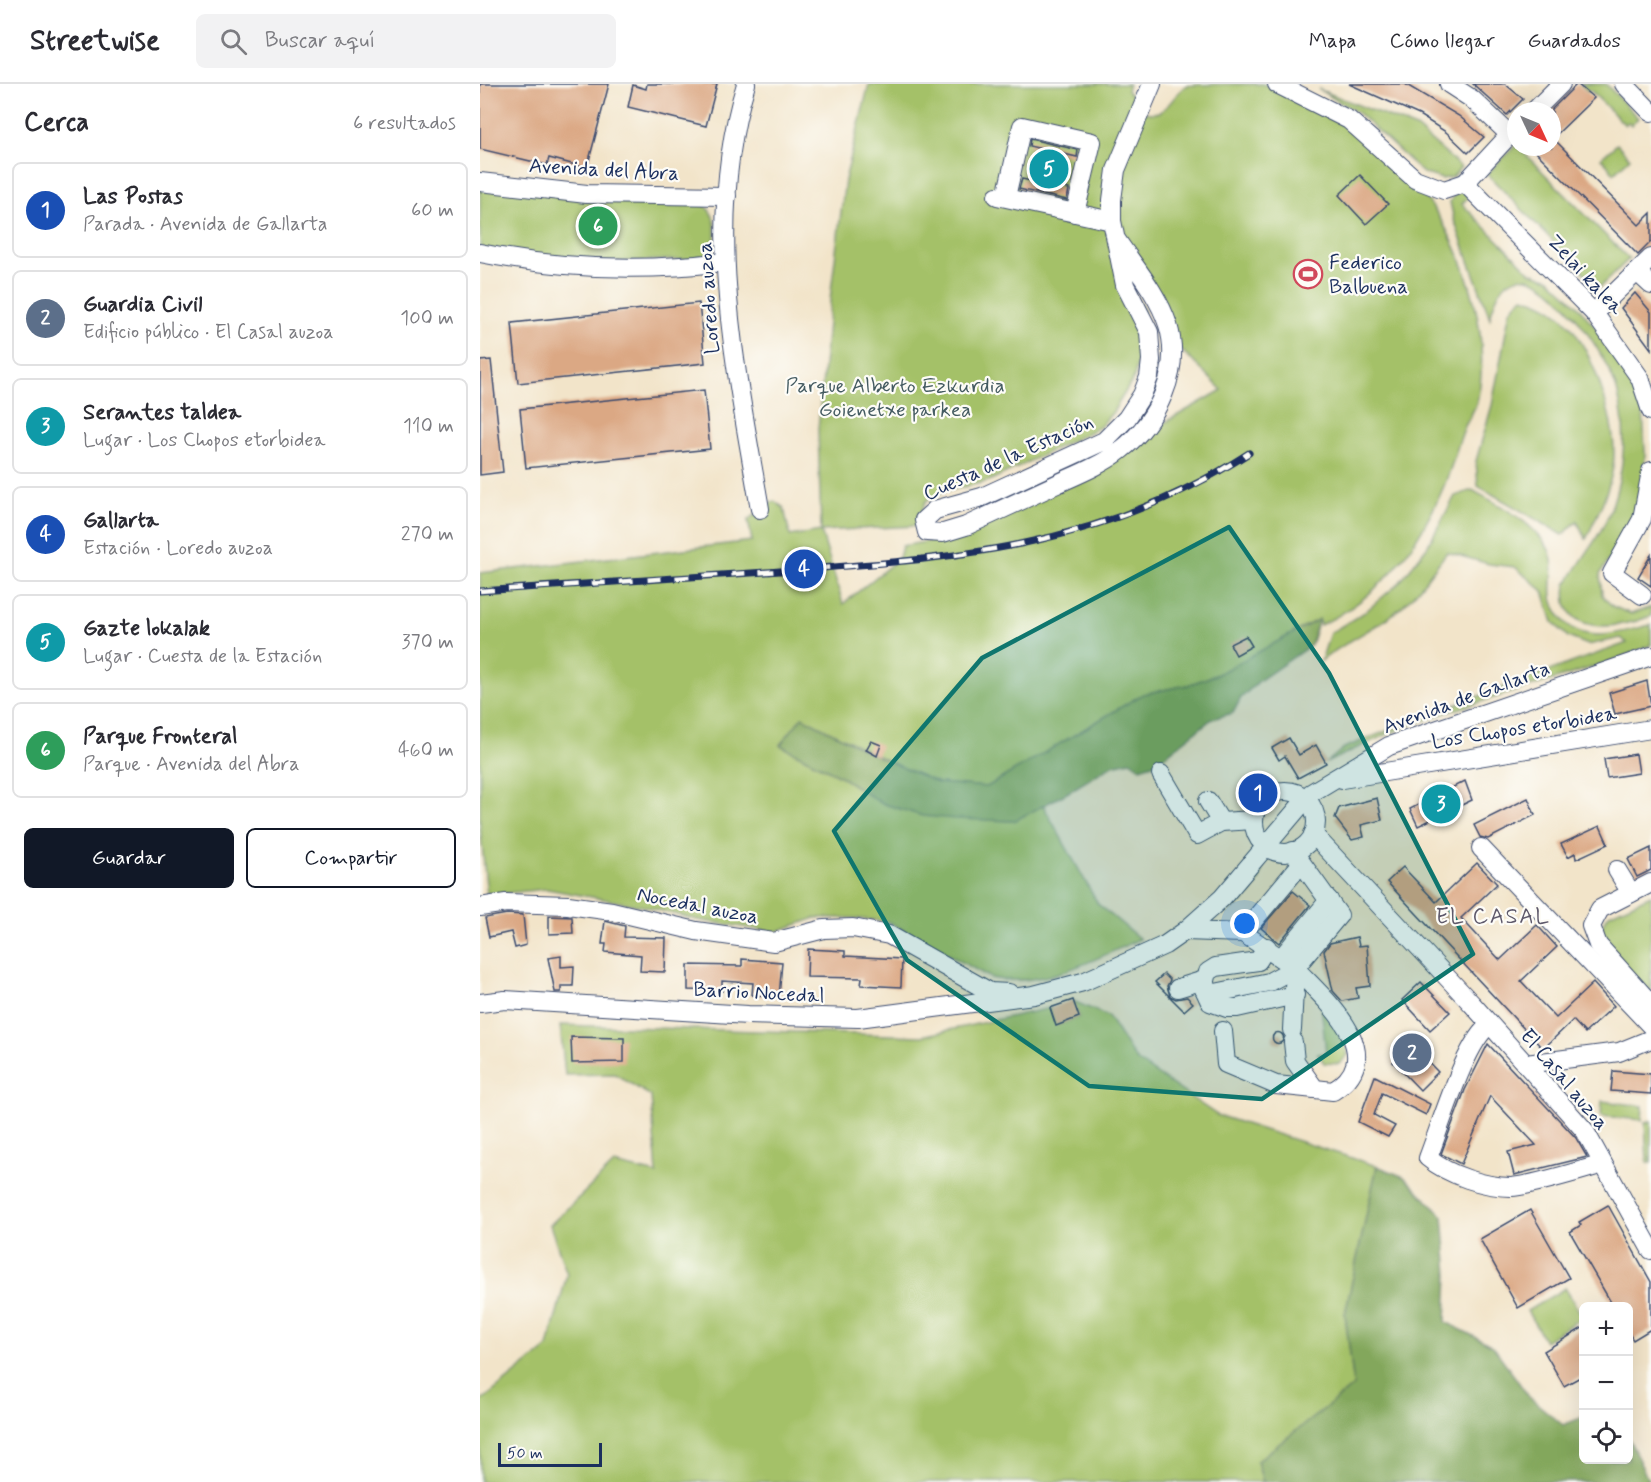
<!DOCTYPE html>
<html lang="es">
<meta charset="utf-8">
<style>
:root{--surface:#fff;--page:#f2f2f3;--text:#2b2b33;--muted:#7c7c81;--line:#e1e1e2;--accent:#111827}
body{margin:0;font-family:Mynerve,sans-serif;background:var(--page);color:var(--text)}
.controls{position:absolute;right:18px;bottom:18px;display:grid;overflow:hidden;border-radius:9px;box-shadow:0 6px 24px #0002}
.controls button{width:54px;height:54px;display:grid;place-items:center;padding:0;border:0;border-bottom:2px solid var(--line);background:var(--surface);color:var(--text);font:30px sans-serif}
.compass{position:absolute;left:1027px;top:18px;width:54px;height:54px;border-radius:50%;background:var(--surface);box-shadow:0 6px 24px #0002;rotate:134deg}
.scale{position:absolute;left:18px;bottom:15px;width:104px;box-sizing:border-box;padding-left:6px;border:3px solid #1b2f5e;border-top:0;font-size:16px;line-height:21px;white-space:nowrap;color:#1b2f5e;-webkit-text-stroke:4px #fdfcf7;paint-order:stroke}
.you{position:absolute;left:765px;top:840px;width:21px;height:21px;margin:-15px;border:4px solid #fff;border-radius:50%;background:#1a73e8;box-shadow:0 0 0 9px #1a73e833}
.badge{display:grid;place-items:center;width:39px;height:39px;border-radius:50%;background:var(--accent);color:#fff;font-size:20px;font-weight:700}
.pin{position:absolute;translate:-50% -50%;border:3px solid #fff;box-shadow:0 2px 6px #0006}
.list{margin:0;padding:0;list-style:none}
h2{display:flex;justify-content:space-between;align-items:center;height:78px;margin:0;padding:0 24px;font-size:26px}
h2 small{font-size:20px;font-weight:400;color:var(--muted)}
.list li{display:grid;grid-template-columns:39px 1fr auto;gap:18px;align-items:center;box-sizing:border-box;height:96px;margin:0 12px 12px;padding:0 12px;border:2px solid var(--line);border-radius:9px}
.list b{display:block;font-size:22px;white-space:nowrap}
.list p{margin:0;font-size:20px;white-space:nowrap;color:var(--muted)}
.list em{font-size:20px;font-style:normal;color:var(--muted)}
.actions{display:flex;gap:12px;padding:18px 24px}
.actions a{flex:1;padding:14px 0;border:2px solid var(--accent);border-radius:9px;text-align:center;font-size:21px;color:var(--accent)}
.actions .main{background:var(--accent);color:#fff}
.icon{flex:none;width:33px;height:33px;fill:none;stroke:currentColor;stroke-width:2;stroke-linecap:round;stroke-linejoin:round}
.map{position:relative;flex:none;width:1171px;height:1398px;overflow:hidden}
header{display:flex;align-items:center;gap:36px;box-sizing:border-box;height:84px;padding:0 30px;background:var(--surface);border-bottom:2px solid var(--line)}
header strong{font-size:28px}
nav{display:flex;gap:33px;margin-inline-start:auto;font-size:21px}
.search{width:420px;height:54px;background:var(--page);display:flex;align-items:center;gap:15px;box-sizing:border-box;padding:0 21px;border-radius:9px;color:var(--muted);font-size:22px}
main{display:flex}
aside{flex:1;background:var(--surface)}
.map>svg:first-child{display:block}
.green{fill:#a4c168;stroke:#607863;stroke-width:1.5;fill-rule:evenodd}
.forest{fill:#83a75c;stroke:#4f6b5d;stroke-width:1.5}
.building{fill:#dba884}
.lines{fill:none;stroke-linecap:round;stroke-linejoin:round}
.minor-casing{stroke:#3b4a6e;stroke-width:20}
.minor{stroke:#fff;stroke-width:18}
.rail-casing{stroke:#1b2f5e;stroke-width:7}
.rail{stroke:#fdfcf7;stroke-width:4.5;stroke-dasharray:14;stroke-linecap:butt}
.marked{fill:#0f766e;fill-opacity:0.2;stroke:#0f766e;stroke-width:4.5;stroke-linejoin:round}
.labels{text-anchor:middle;stroke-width:4.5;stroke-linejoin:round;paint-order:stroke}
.street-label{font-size:21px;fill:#1b2f5e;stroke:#fdfcf7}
.poi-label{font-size:21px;fill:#1b2f5e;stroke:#fdfcf7;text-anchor:start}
.park-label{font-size:21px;fill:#445b61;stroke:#fdfcf7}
.neighbourhood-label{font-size:22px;letter-spacing:1.5px;fill:#5e596b;stroke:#fdfcf7}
</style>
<header>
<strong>Streetwise</strong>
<div class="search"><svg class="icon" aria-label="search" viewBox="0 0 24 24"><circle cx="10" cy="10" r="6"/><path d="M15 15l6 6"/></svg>Buscar aquí</div>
<nav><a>Mapa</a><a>Cómo llegar</a><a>Guardados</a></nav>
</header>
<main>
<aside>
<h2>Cerca<small>6 resultados</small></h2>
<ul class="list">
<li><span class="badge" style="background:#1a4fb4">1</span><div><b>Las Postas</b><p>Parada · Avenida de Gallarta</p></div><em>60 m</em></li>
<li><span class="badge" style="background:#5c6f8a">2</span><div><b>Guardia Civil</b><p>Edificio público · El Casal auzoa</p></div><em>100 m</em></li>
<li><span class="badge" style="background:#0f9aa8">3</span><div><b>Serantes taldea</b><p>Lugar · Los Chopos etorbidea</p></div><em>110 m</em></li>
<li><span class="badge" style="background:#1a4fb4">4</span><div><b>Gallarta</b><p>Estación · Loredo auzoa</p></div><em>270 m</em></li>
<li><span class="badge" style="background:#0f9aa8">5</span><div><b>Gazte lokalak</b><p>Lugar · Cuesta de la Estación</p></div><em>370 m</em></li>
<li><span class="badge" style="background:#2e9e5b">6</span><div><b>Parque Fronteral</b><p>Parque · Avenida del Abra</p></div><em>460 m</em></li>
</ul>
<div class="actions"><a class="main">Guardar</a><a>Compartir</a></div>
</aside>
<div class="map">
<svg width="1171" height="1398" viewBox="0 0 1171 1398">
<rect width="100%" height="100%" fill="#fdfcf7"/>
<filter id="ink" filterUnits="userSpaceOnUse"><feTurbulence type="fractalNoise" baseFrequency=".0167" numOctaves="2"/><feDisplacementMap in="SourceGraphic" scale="12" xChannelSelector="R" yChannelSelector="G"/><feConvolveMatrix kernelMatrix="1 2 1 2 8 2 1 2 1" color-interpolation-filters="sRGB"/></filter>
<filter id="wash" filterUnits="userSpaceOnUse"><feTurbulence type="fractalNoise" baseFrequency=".008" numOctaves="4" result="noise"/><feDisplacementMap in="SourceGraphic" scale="24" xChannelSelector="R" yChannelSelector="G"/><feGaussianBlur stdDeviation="1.35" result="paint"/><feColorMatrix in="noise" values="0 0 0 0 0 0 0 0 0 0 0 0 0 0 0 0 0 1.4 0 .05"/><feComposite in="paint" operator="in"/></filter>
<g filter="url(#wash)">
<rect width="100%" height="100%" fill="#f2e4c9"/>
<g class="green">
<path d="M389,0H649L647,7L653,12L657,26C687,36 685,20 705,2C720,0 767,0 782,0C800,3 844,27 859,38C895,62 934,94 958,131C990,183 1010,253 998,313C996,324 990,333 985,342C977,362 972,383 964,402C939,461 900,514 840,541L839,535L738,590L708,601L663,610L507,703L458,699L414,680L323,634L300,661L360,692L401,719L443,732L534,737L563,721L618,820L660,855C615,875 563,905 511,894L409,838L372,834H336L295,848L217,836L167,823L67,805L7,811L0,741V489L272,457L268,436L294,417L304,424L310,452L341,447L338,345L351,207L365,96ZM661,202L687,252L742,306L677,343L609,393L455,456L422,462L419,474L363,520L341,447L436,442L446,417L463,408L509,397L620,343L633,328L654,294L658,276L656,252L664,227L652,208Z"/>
<path d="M1100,0H1126L1158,34L1151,41L1148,38L1145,41L1110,6L1108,7Z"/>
<path d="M838,5L936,44L981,83L973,93L962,95L943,89L878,29Z"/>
<path d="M1137,60L1150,74L1134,89L1121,74Z"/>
<path d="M1036,61L1149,175L1119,204L1007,90Z"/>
<path d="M0,102L218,116C237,128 236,142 235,162L223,175L126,178L0,165Z"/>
<path d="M984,106L990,111L982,120L1050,188L1070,195L1097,221L1131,262L1163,322L1165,370L1163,405L1155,435L1120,490L1122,511L1132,522L1151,530L1171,523V532C1139,545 1078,554 1086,501C1110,461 1129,445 1139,396C1145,369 1145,338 1138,310C1127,266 1035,125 1010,234L974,136L970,118L975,109Z"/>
<path d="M1043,213C1058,217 1074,224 1086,237C1113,267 1139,342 1133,383C1129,408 1117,432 1106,455L1097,437L1083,451L998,402L996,377L1012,321L1030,226Z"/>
<path d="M992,406C1018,420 1052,437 1068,464C1077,481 1070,495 1072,513C1073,521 1079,532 1084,537C1107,562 1143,547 1171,541V561C1099,592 1021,609 948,635C912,647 879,663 846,679L864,664L949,630L1147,559L1141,554L1108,561L1088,553L1073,538L1063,507L1035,483L1009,480L967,468C949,492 933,516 908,534C885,549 862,560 841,577L850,549L885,528L920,498L947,463L975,412Z"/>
<path d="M782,782C782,803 762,821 743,829Z"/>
<path d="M1171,811V913L1125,864L1120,844L1129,830Z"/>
<path d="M593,917L628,932L656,976L737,1031L897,1082L865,1230L874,1302L777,1377L783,1398H0V1318L68,1263L87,1190L70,1141L134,1080L177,1090L171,1012L135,990L85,991L80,941L442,952L570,924L577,941L599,933Z"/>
<path d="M841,920L851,940L863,947L868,971L859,980L844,979L838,970L846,969Z"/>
<path d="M1122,1017L1163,1022L1162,1036L1121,1032Z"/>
<path d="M1171,1037V1078H1167L1165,1038Z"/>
<path d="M1085,1204L1103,1233L1065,1257L1047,1227Z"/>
</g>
<g class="forest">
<path d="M839,535L831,561L779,597L761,614L753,629L732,635L676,679L660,684L650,677L632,681L587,709L534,737L476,735L443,732L401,719L360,692L300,661L322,633L397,672L458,699L507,703L663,610L708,601L738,590Z"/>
<path d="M897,1082L924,1093L963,1132L968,1190L966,1238L1013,1262L1049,1313L1083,1341L1103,1333L1104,1376H1148L1149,1355L1169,1398H783L777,1377L874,1302L865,1230Z"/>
</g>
<g id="blocks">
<g class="building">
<path d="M0,0H129L107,84L69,74L67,81L0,65Z"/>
<path d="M167,0H237L226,42L148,23L153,1L166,5Z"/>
<path d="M869,0H925L979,32L1004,53L988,69L966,48L939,31Z"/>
<path d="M993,0H1025L1043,15L1027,31Z"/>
<path d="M1097,0L1114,14L1073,54L1159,141L1171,129V158L1158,171L1051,63H1072V25Z"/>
<path d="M550,55L598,66L597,73L549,62Z"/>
<path d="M880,91L908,120L886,140L859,111Z"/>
<path d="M542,95L589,105L587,116L539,105Z"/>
<path d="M1155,209L1171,228V265L1141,224Z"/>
<path d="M219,219L225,279L38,299L32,239Z"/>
<path d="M11,276L23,388L0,391V277Z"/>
<path d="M224,306L230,365L46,384L40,325Z"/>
<path d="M1171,471V502L1158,493Z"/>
<path d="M766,552L772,562L756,571L750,560Z"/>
<path d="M1167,597L1171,622L1135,630L1129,609Z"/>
<path d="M809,654L819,671L836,661L846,679L818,694L805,672L799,676L792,664Z"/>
<path d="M391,657L401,661L397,672L386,666Z"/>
<path d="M1156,670L1159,689L1127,694L1124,675Z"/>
<path d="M985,697L992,716L938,742L930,725Z"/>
<path d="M897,714L902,736L881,741L884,753L872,756L855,734L859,724Z"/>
<path d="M1048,714L1055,731L1008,755L1000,753L994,741Z"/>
<path d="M1120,742L1128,760L1096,775L1095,769L1088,773L1081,760Z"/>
<path d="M1171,764V786L1157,793L1148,775Z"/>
<path d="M997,779L1017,800L981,834L1020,876L1057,841L1077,863L1041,897L1076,934L1113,899L1134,922L1105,949L1093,936L1063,965L907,798L923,783L956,818Z"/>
<path d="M813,807L830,821L799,859L781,844Z"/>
<path d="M27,830L43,831L46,861L35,864L31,848L9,853L5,834Z"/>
<path d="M69,832L92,833L93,849L69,850Z"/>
<path d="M125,837L145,842L144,853L186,854L185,888L160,887L161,871L125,868L126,860H122Z"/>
<path d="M877,853L879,862L887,861L890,902L876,904L878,914L862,917L853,907L844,867L850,859Z"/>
<path d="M328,865L365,867V872L422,875L421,903L381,901L382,894L327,893Z"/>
<path d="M81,872V883L94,882L93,902H81V908H75L68,874Z"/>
<path d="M262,875L302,878L299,913L272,911L273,899L242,897V907L208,906V881L262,882Z"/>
<path d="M684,890L690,896L687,902L690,912L696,915L707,913L713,919L704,927L675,898Z"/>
<path d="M941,898L970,928L950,946L922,916Z"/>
<path d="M593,916L599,933L576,942L570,924Z"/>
<circle cx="798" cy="954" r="5.5"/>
<path d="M91,953L144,954V978L92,979Z"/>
<path d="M931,960L958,988L940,1006L913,978Z"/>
<path d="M1008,960L1096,1054L1107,1073L1034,1091L1028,1068L1056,1061L1010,1012L981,1080L961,1070L985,1006Z"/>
<path d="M1133,987L1171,990V1010L1131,1007Z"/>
<path d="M895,992L950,1020L946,1031L902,1009L894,1031L915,1042L908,1053L878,1038Z"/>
<path d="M1128,1121L1171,1198V1245L1153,1256L1149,1249V1222H1133L1090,1148L1101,1141L1099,1138Z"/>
<path d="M1050,1126L1089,1194L1038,1224L1000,1155Z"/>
<path d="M1104,1243V1291L1084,1302L1064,1267Z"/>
</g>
</g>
</g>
<g filter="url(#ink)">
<use href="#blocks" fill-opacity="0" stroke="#3b4a6e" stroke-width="1.5"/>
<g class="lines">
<g class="minor-casing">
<g id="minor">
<path d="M266,0C223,140 256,285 280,425"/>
<path d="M797,0L869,36L935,95L964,106L985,99"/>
<path d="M969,0L992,15L1029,50"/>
<path d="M1144,0L1171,28"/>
<path d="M1054,27L1081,0"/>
<path d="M1036,44L985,99L1114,229L1160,294L1171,327"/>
<path d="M0,98L107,110L247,112"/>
<path d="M517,112L632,137"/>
<path d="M526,113L542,42L612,58L595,129"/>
<path d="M636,155C654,182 678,210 688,241C702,286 678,337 641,366C622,381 599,390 577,400C547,414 516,428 486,442L463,449L447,448L444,436L455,426L502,413L624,357L647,334L662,311L669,293L671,276L669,248L645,201L632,137V116L636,86L672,0"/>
<path d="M0,169C80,185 163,188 244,178"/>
<path d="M1157,188L1171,201"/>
<path d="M1114,229L1171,174"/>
<path d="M1162,511L1132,489L1162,435L1171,387"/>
<path d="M681,690L717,751L741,738L774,736"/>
<path d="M862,695L1171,645"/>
<circle cx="805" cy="738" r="31"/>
<path d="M728,717L741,738"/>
<path d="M833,750L992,920L1105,1047L1171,1166"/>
<path d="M1001,764L1171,942"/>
<path d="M1137,786L1151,809"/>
<path d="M1171,799L1120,825L1111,842L1118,861L1171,920"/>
<path d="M0,823L26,819L88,821L132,827L216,847L294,858L344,845L373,844L409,851L510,908L529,909"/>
<path d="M705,847L763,849L815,884"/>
<path d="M763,849L821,780"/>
<path d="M787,863L778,877L736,883L728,888L724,905L735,909L789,898L815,884L859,831L813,767"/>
<path d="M802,873L849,816"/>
<path d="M698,904L724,896"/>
<path d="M724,905L730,918L747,924H757L815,911"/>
<path d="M0,919L25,916L268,931L378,934L554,911L603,898L685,861L705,847L742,814L831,709L909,662L1171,572"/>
<path d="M1010,941C986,955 960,1044 948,1074C968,1091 1005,1103 1031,1103C1050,1102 1103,1086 1123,1080"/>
<path d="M812,946L815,884C843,914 912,971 853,1007L835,1005L815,977L813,958"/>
<path d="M743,947L746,980L796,1001L835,1005"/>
<path d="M1046,980L1139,968L1171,955"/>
</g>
</g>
<use href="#minor" class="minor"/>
<g class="rail-casing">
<path id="rail" d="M0,507C95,501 190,494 286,488C460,476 618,467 769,369"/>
</g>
<use href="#rail" class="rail"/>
</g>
</g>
<path class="marked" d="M749,443L849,589L993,870L782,1015L609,1002L427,876L354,747L502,574Z"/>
<defs>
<g id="stadium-ring" transform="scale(1.5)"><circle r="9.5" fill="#fdfcf7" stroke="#d1495b" stroke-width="1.5"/><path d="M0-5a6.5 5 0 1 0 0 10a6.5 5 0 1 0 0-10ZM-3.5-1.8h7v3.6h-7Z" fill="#d1495b"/></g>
</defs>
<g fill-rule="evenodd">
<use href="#stadium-ring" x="828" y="190"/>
</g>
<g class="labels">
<g class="street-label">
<text transform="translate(124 85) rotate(3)" y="7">Avenida del Abra</text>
<text transform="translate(1106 190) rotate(47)" y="7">Zelai kalea</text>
<text transform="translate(228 214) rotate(-94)" y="7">Loredo auzoa</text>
<text transform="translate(528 373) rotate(-24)" y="7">Cuesta de la Estación</text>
<text transform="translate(986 613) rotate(-20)" y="7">Avenida de Gallarta</text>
<text transform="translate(1044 643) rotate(-9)" y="7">Los Chopos etorbidea</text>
<text transform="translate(218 821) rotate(11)" y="7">Nocedal auzoa</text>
<text transform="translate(279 908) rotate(3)" y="7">Barrio Nocedal</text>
<text transform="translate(1085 995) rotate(50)" y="7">El Casal auzoa</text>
</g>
<g class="poi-label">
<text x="849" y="185">Federico<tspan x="849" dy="24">Balbuena</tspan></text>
</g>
<g class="park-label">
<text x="415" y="308">Parque Alberto Ezkurdia<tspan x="415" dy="24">Goienetxe parkea</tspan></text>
</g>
<g class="neighbourhood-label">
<text x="1013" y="839">EL CASAL</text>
</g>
</g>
</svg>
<div class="controls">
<button>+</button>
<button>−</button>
<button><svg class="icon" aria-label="locate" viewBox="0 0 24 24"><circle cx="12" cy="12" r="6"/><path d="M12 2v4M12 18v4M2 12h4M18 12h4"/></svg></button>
</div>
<svg class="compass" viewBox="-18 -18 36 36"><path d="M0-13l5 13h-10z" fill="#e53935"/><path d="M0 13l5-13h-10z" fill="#7c7c81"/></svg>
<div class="scale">50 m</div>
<div class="you"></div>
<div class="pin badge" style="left:778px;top:709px;background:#1a4fb4">1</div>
<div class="pin badge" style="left:932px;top:969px;background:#5c6f8a">2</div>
<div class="pin badge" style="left:961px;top:720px;background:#0f9aa8">3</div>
<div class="pin badge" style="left:324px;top:485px;background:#1a4fb4">4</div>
<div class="pin badge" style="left:569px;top:85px;background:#0f9aa8">5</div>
<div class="pin badge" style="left:118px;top:142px;background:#2e9e5b">6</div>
</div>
</main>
